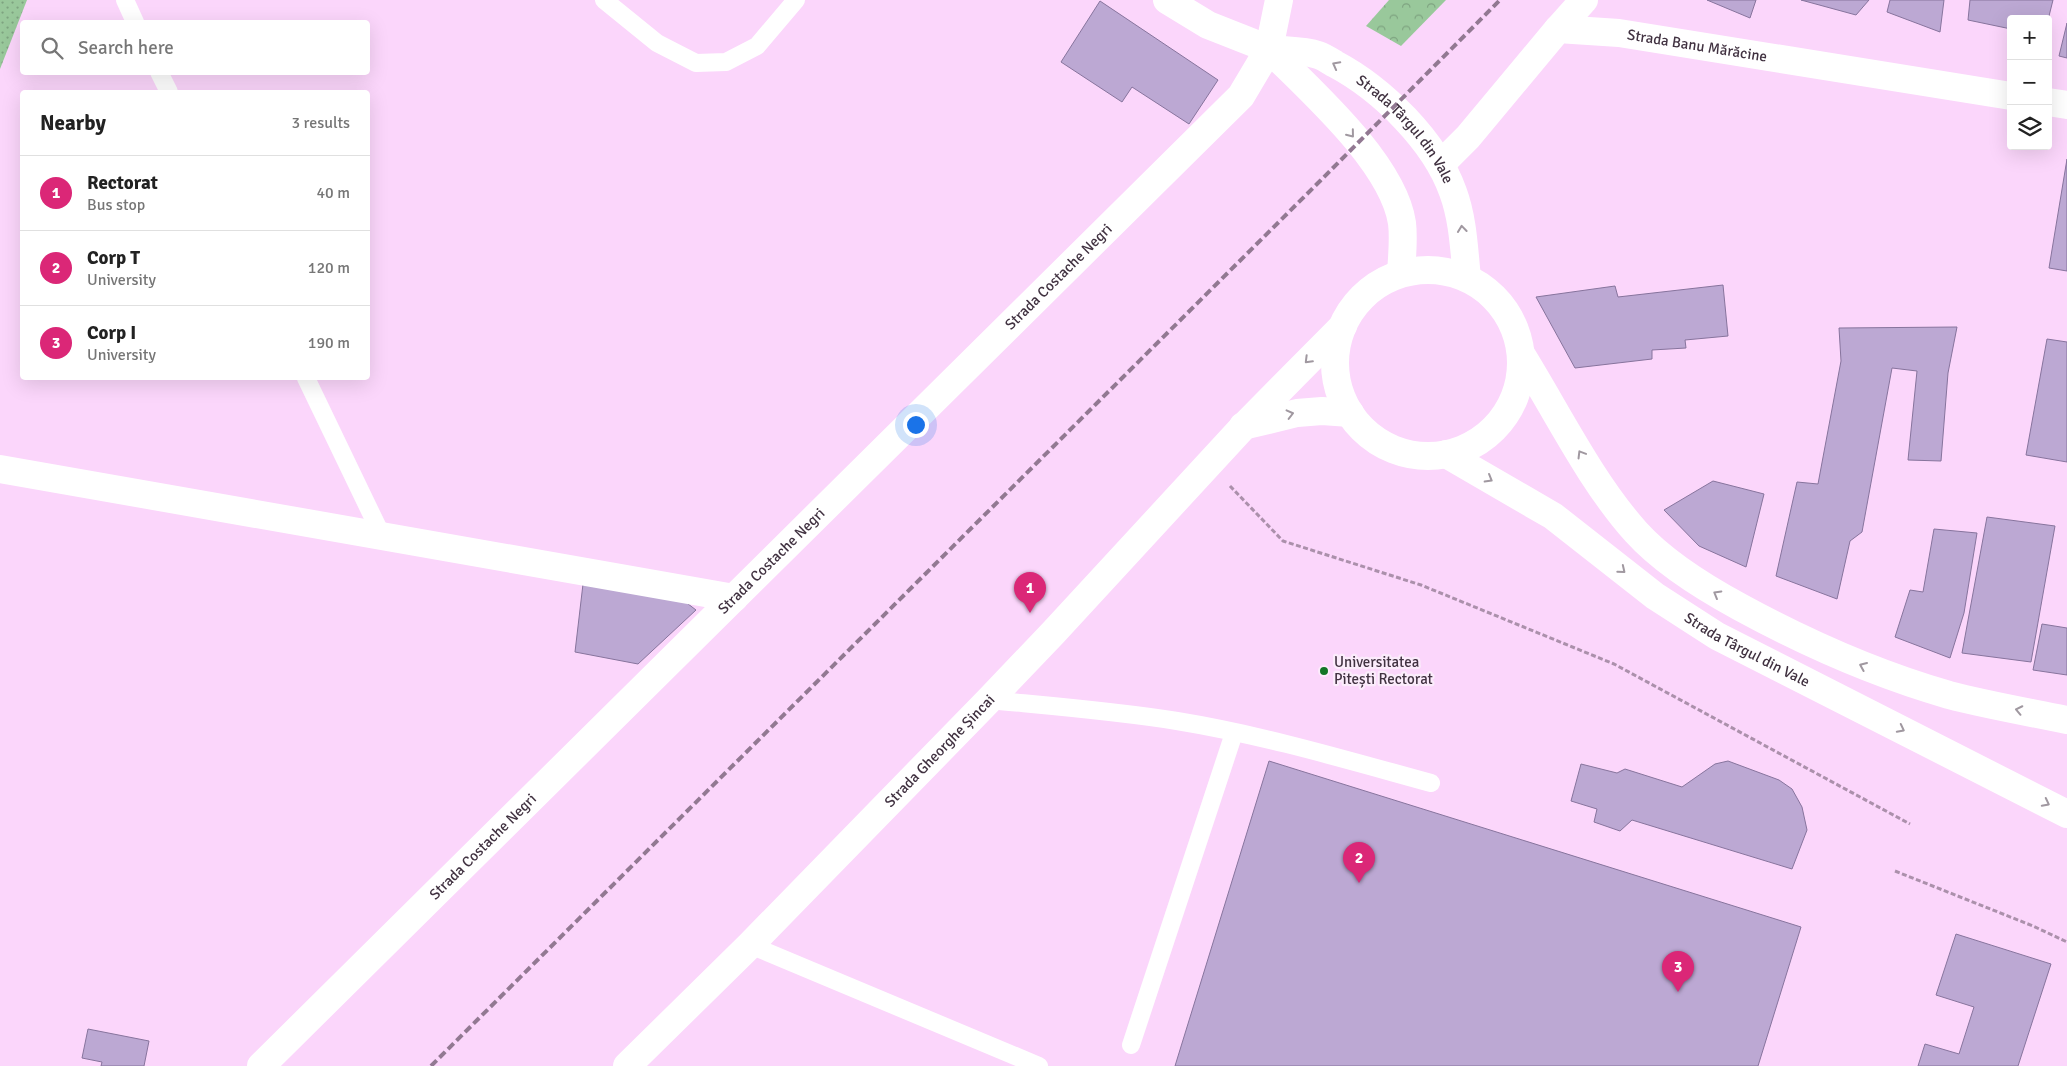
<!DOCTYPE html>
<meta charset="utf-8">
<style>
:root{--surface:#fff;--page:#f2f2f2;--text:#222;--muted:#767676;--line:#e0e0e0;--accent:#db2777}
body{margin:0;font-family:Signika,sans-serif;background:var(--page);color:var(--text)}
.controls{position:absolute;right:15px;top:15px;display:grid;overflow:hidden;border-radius:5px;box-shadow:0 5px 20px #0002}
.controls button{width:45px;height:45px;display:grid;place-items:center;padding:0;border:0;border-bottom:1px solid var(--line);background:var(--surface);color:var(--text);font:25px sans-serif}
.you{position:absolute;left:915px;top:424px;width:18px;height:18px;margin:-12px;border:4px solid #fff;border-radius:50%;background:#1a73e8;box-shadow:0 0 0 8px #1a73e833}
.badge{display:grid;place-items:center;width:32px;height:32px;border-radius:50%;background:var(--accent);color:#fff;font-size:16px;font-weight:700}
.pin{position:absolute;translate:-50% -41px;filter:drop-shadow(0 1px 2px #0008)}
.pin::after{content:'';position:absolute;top:26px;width:18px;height:15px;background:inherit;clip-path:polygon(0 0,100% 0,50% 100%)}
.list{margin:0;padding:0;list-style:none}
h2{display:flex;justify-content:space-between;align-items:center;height:65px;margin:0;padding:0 20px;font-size:21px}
h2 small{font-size:16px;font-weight:400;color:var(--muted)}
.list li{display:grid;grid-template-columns:32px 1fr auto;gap:15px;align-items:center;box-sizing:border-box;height:75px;padding:0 20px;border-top:1px solid var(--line)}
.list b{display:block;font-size:19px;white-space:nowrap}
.list p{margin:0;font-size:16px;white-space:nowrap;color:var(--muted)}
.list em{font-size:16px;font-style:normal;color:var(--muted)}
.icon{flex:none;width:28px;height:28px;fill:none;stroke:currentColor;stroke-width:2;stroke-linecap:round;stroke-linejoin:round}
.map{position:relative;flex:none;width:2067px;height:1066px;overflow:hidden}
.search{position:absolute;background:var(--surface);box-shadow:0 5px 20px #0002;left:20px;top:20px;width:350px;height:55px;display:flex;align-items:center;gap:12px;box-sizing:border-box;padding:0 18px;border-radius:5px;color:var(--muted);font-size:19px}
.panel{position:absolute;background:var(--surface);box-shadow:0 5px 20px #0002;left:20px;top:90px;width:350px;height:290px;border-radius:5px}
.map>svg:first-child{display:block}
.forest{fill:url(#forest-crowns)}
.park{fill:url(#park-dots)}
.building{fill:#bca8d3;stroke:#87749d}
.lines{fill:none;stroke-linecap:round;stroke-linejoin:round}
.path{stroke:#ab90ab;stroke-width:3;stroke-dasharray:5 2.5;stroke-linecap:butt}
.lane{stroke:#fff;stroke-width:18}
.street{stroke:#fff;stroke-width:28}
.secondary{stroke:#fff;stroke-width:28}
.rail{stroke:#927992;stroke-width:4;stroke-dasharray:8 4;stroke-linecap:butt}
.oneway{stroke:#a098a0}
.poi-dot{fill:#127526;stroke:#fbecfb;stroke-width:2}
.labels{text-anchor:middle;stroke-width:4.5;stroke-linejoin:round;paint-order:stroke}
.street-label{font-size:15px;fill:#413241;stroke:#fbecfb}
.poi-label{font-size:15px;fill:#413241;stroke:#fbecfb;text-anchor:start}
</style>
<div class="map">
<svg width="2067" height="1066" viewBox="0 0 2067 1066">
<defs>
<pattern id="forest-crowns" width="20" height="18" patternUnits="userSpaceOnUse" patternTransform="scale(1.25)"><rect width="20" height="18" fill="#99c89b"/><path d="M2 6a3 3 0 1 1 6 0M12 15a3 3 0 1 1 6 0" fill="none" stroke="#7ea380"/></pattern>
<pattern id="park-dots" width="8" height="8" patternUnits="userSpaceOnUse" patternTransform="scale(1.25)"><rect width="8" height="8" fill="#99c89b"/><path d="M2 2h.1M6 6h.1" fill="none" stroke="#7ea380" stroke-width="1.8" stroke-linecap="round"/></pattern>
</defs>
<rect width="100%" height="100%" fill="#fbd6fb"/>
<path class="forest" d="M1389,0H1446L1401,46L1366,26Z"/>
<path class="park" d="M0,0H27L0,69Z"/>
<g class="building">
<path d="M1707,0H1756L1750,18Z"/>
<path d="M1801,0H1869L1856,15Z"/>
<path d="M1890,0H1944L1940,32L1887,12Z"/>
<path d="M1970,0H2053L2048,20L2011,19V29L1968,20Z"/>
<path d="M1100,1L1218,80L1189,124L1132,87L1122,102L1061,62Z"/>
<path d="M2067,23V58L2059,56Z"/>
<path d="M2067,159V271L2049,268Z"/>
<path d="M1723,285L1728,336L1685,340L1686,348L1652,350V359L1575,368L1536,297L1615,286L1618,297Z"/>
<path d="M1957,327L1948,373L1941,461L1908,460L1917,371L1892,368L1862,532L1850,541L1837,599L1776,576L1797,482L1818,484L1841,361L1839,328Z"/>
<path d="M2047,339L2067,342V462L2026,455Z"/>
<path d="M1713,481L1764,494L1746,567L1699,546L1664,510Z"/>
<path d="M1987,517L2055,526L2031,662L1962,653Z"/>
<path d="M1934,529L1977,533L1964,613L1950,658L1895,637L1910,590L1923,592Z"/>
<path d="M583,584L679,597L696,610L638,664L575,652Z"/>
<path d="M2042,624L2067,628V675L2033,670Z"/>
<path d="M1269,761L1801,927L1758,1066H1175Z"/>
<path d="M1728,761L1779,780L1792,789L1802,807L1807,830L1792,869L1632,820L1620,831L1594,822L1597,809L1571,801L1581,764L1617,773L1625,769L1682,787L1715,764Z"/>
<path d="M1956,934L2051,964L2018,1066H1918L1925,1044L1959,1054L1974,1007L1936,995Z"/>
<path d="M88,1029L149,1041L144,1066H101L102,1062L82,1058Z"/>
</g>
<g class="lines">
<g class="path">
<path d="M1230,486L1283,541L1421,585L1614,664L1910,824"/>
<path d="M1895,871L2033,926L2067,942"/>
</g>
<g class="lane">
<path d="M125,0L135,22"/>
<path d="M604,0L657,43L696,63L726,62L757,46L796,0"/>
<path d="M159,72L169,92"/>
<path d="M306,378L382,536"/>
<path d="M989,700C1051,706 1115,711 1177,721C1263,735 1347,760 1431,783"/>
<path d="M750,945L1039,1066"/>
<path d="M1131,1045L1234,733"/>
</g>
<g class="street">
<path d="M1167,0L1208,25L1269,49"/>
<path d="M1558,29L1584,0"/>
<path d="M2048,102L2067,105"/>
<path id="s1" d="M1441,164L1468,137L1558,29L1619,33L2011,96"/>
<path d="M0,469L734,598"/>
</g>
<g class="secondary">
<path id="s2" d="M1269,49C1285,51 1303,50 1318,55C1324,57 1330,61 1335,64C1382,89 1435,141 1453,192C1463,219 1464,249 1467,278"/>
<path d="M1269,49C1311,91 1393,163 1402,223C1404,239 1402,257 1401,273"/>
<circle cx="1428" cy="363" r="93"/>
<path d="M1521,354C1557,412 1591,482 1636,532C1663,562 1705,588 1740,607C1806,643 1876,674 1949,695C1987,705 2028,712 2067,720"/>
<path d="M1243,426L1297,413L1322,411L1350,413"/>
<path id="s3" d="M1446,454L1553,516L1655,596L1717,636L2067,814"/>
<path id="s4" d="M261,1066L1241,96L1269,49L1279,0"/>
<path id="s5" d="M627,1066L750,945L989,700L1053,633L1243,427L1343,326"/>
</g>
<path class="rail" d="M431,1066L1320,181L1500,0"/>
</g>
<defs><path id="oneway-chevron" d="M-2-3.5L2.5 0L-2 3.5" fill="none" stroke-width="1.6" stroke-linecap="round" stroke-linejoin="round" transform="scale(1.25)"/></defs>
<g class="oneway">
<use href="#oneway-chevron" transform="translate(1336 65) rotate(-152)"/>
<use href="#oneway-chevron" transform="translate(1351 134) rotate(51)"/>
<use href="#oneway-chevron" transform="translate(1462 229) rotate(-96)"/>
<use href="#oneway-chevron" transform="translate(1308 360) rotate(135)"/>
<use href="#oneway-chevron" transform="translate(1290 414) rotate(-14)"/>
<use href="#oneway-chevron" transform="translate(1581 454) rotate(-121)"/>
<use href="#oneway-chevron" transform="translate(1489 479) rotate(30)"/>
<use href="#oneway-chevron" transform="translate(1622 570) rotate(39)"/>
<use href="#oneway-chevron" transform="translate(1717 594) rotate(-150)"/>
<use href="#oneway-chevron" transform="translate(1863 666) rotate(-157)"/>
<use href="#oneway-chevron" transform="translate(2019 710) rotate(-168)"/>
<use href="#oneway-chevron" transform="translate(1901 729) rotate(27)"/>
<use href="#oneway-chevron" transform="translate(2046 803) rotate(27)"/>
</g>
<circle class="poi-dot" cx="1324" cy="671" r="5"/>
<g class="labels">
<g class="street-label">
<text dy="5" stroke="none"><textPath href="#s1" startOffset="319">Strada Banu Mărăcine</textPath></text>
<text dy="5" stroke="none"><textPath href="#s2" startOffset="166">Strada Târgul din Vale</textPath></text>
<text dy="5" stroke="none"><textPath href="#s4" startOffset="1122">Strada Costache Negri</textPath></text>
<text dy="5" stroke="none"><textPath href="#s4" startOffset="718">Strada Costache Negri</textPath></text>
<text dy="5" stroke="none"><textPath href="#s3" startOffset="360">Strada Târgul din Vale</textPath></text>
<text dy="5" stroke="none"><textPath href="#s5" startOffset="444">Strada Gheorghe Șincai</textPath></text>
<text dy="5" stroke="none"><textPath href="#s4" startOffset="312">Strada Costache Negri</textPath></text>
</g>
<g class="poi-label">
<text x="1334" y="667">Universitatea<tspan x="1334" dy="17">Pitești Rectorat</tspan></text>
</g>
</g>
</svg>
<div class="controls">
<button>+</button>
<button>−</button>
<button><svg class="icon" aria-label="layers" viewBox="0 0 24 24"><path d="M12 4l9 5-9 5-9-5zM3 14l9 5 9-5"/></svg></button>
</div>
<div class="you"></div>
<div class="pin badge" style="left:1030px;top:613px">1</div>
<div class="pin badge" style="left:1359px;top:883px">2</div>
<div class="pin badge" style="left:1678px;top:992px">3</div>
<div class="search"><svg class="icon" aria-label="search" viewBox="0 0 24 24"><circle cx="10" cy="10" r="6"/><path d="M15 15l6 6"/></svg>Search here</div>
<section class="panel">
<h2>Nearby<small>3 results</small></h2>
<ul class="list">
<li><span class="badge">1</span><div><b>Rectorat</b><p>Bus stop</p></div><em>40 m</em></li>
<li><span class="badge">2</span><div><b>Corp T</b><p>University</p></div><em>120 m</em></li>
<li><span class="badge">3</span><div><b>Corp I</b><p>University</p></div><em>190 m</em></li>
</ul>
</section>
</div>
